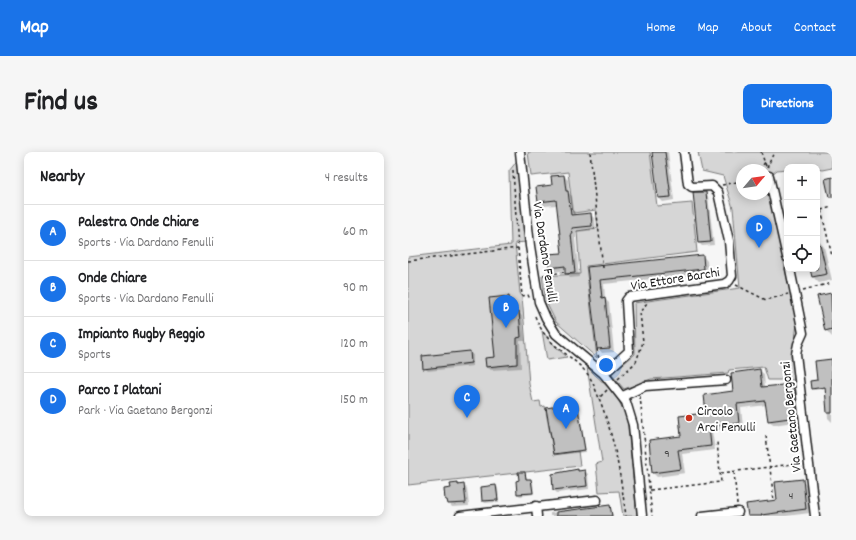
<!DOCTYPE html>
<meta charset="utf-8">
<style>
:root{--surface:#fff;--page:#f6f6f6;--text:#202124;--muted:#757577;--line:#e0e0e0;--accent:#1a73e8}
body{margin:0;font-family:Dekko,sans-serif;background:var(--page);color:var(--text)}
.controls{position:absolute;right:12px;top:12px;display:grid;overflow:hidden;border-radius:8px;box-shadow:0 2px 10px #0003}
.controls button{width:36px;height:36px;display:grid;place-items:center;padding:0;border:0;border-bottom:1px solid var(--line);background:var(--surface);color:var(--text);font:20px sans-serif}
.compass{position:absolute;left:328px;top:12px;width:36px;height:36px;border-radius:50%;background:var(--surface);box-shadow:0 2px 10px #0003;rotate:61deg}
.you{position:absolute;left:198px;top:213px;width:14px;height:14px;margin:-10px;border:3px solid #fff;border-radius:50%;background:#1a73e8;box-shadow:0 0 0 6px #1a73e833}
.badge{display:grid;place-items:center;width:26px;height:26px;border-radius:50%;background:var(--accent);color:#fff;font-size:13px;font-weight:700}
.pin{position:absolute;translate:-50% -33px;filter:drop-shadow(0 1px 2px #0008)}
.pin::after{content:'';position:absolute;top:21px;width:14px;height:12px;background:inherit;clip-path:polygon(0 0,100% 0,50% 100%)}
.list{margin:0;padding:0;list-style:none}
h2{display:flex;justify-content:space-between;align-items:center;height:52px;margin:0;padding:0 16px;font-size:17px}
h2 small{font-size:13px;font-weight:400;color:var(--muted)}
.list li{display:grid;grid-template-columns:26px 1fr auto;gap:12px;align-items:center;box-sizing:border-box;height:56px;padding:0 16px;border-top:1px solid var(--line)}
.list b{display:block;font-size:15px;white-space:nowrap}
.list p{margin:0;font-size:13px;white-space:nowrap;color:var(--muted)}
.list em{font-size:13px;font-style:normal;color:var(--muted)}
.icon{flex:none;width:22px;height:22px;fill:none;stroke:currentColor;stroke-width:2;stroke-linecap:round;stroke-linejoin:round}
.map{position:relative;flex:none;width:424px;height:364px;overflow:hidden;border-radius:8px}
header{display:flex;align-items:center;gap:24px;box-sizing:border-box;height:56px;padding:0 20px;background:var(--accent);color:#fff}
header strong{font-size:19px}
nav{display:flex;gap:22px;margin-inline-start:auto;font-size:14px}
.intro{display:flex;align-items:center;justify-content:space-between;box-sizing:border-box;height:96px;padding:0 24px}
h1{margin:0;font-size:28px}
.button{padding:10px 18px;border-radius:8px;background:var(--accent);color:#fff;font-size:14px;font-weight:700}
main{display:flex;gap:24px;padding:0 24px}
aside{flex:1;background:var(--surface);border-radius:8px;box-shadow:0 2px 10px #0003}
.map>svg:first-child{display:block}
.green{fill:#d6d6d6;stroke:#797979}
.shadow{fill:#0003}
.building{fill:#c0c0c0;stroke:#1c1c1c}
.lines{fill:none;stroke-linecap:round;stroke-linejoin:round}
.minor-casing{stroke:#1c1c1c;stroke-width:11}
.path{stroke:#1c1c1c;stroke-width:1.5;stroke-dasharray:3 3;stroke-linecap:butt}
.minor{stroke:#fff;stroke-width:8}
.poi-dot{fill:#c8321e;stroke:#fff;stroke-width:1.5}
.labels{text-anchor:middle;stroke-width:4;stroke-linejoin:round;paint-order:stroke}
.number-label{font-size:12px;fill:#454545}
.street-label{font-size:14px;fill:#1c1c1c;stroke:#fff}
.poi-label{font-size:14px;fill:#1c1c1c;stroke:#fff;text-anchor:start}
</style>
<header>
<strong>Map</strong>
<nav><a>Home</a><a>Map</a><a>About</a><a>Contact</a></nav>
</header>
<div class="intro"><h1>Find us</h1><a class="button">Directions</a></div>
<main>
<aside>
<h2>Nearby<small>4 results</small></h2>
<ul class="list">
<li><span class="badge">A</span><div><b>Palestra Onde Chiare</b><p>Sports · Via Dardano Fenulli</p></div><em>60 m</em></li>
<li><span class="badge">B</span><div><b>Onde Chiare</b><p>Sports · Via Dardano Fenulli</p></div><em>90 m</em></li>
<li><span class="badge">C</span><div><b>Impianto Rugby Reggio</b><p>Sports</p></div><em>120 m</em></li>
<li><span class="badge">D</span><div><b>Parco I Platani</b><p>Park · Via Gaetano Bergonzi</p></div><em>150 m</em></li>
</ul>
</aside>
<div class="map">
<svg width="424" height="364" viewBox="0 0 424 364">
<rect width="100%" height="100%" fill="#f6f6f6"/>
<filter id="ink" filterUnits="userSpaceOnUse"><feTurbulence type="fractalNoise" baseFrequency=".025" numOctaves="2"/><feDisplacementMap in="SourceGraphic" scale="8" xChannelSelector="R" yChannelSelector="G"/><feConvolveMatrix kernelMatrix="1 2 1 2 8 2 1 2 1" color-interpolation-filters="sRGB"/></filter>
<g filter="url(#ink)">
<g class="green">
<path d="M120,0H242L249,54L284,51L289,100L178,114L189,206L148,170L138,150L134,124L172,122L169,79L190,76L188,58L165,61L160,20L123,24Z"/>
<path d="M290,0H424V16L414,18L409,17V15H379V17L369,18L358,27V18H334V42H358V28L389,172L385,200L386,228H360L356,215L321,218L320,221L243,227L216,237L203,222L227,202L226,151L332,136L325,56L315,24L294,19Z"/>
<path d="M109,9L118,90L107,91L112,141L114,144L121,232L125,250L132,249L133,255L137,254L146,303L170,299L172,314L0,333V105L103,93L101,19Z"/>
<path d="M134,179L148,195L159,205L139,208Z"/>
<path d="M179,215L208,243L219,266L229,364H215L211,339L191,340L188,312L194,310Z"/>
</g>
<g class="shadow">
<path d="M245,0H260L266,48L255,50L251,46Z"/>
<path d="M156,24L160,28L161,41L164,44L167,64L182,62L187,67L188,78L168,80V86H167L171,125L162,126L158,121V118L146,120L142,115L155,102L149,53L135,54L131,50L130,36L145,34Z"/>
<path d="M286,41H297L300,44L306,93L294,94L291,91Z"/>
<path d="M410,88L416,95L424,128L411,131L405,125L403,117H409Z"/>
<path d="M295,104L299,109L300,121L196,132L197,147L201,151L206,200L194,201L190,196L180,116Z"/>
<path d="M423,142L424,143V185L418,178Z"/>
<path d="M101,145L105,149L106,161L110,160L114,164L117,189H112L113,216L83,218L79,215L89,206Z"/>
<path d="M61,200L65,203V214L20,219L16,216Z"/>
<path d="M424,207V270L420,266L418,236L406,238L404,236L410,229L408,210Z"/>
<path d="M351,218L356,222L357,236L384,233L389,237L393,269L365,273L361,268L359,253L333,256L335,275L304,279L307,298L274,302L277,321L249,325L245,321L274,285Z"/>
<path d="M169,252L171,254L178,300L149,303L147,302Z"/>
<path d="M177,319L180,322L181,337L149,341L146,338L152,320Z"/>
<path d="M117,321L120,328L125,330L126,342L112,344L110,342L109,329H112Z"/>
<path d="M394,328L399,333L402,361L378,364H341L371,349Z"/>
<path d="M50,332L56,333L59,336L61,354L44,355L38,347L44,337Z"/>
<path d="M88,334L90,336L91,350L77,351L75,349L74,336Z"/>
<path d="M202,354L205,364H142V361Z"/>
</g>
<g class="building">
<path d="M244,0H257L263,45L250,46Z"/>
<path d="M156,23L158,39H160L163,63L183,61L184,74L164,76L165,82H163L167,121L157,122V114L141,116L139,102L154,101L148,48L130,50L128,35L144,33L143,24Z"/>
<path d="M424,25V45H421L417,27Z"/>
<path d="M285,40H298L303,90L290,91Z"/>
<path d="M412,92L419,122L404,125L402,117H409V93Z"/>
<path d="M295,103L296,117L192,128L194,146L197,145L202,196L189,197L179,115Z"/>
<path d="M423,141L424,177L417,179L409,144Z"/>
<path d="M101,144L103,160L111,159L113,185L109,186V212L78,215L77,206L87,205L81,146Z"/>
<path d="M62,199L63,211L15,217L14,204Z"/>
<path d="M424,207V261H419L417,235L403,237L402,229L409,228L407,209Z"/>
<path d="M352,217L354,235L385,232L389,265L360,269L357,249L329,252L331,271L301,275L303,294L270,298L273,317L244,321L241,288L273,284L271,264L298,261L296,243L325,239L323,221Z"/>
<path d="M169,251L177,298L146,302L138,256Z"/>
<path d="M170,317V319L177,318L179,334L145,338L144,322Z"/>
<path d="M110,320H117L118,327H123L125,341L109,342L108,329L111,328Z"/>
<path d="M395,327L398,357L353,363L354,364H340L338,352L369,348L367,330Z"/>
<path d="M50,331V333L56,332L58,351L40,352L39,348H37L36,337L43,336L42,332Z"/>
<path d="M88,333L90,348L74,349L73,335Z"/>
<path d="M202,353L204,364H148V360Z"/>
</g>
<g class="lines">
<g class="minor-casing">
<g id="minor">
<path d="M112,0L122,94L131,150L138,166L148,182L196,222L218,250L225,273L234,364"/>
<path d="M361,24L379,105"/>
<path d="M382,117L395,181L390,192L388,202L407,364"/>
<path d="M196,222L221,199L218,149L221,145L316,132L321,129L324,124L321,89L310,40L304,34L284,35L280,32L276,0"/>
<path d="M215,244L237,234L318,228"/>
<path d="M128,354L129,364"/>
<path d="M52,364L189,348"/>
<path d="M294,364L330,360"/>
</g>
</g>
<g class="path">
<path d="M182,0L195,116"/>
<path d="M353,0L359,17"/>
<path d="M359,16L366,0"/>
<path d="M352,18L357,10"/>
<path d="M314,33L334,29"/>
<path d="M409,41L424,104"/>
<path d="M413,58L424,55"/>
<path d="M110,96L114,144L120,143L122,147"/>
<path d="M0,109L110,96L105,18"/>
<path d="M135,123L157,120"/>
<path d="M328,133L358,148L380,142"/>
<path d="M395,138L424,131"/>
<path d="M127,164C138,194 158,198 177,219C184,226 187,237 191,246"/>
<path d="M189,197L191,207"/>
<path d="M210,227L228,210L235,190L232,160L239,151"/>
<path d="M199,238L191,246C207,287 212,321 218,364"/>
<path d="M232,244L244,364"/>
<path d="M358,284L366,349"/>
<path d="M326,320L329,352"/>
<path d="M313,321L393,311"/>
<path d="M242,338L313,330L309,290"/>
</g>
<use href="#minor" class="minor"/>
</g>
</g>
<circle class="poi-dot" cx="281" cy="266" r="4"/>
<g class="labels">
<g class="number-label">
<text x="259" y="305">9</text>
<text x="383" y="347">4</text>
</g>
<g class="street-label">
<text transform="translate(138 100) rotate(81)" y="5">Via Dardano Fenulli</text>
<text transform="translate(267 126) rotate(-9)" y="5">Via Ettore Barchi</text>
<text transform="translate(382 265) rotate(-96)" y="5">Via Gaetano Bergonzi</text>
</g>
<g class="poi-label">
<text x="289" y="263">Circolo<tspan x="289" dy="16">Arci Fenulli</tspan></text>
</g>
</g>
</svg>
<div class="controls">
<button>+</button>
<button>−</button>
<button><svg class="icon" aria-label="locate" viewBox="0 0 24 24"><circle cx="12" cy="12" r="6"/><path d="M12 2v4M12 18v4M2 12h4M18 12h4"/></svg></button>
</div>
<svg class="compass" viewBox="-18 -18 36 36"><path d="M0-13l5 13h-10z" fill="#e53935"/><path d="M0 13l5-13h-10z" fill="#757577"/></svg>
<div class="you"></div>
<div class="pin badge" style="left:158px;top:277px">A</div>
<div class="pin badge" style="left:98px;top:176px">B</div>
<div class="pin badge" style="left:59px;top:266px">C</div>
<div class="pin badge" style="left:351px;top:96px">D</div>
</div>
</main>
